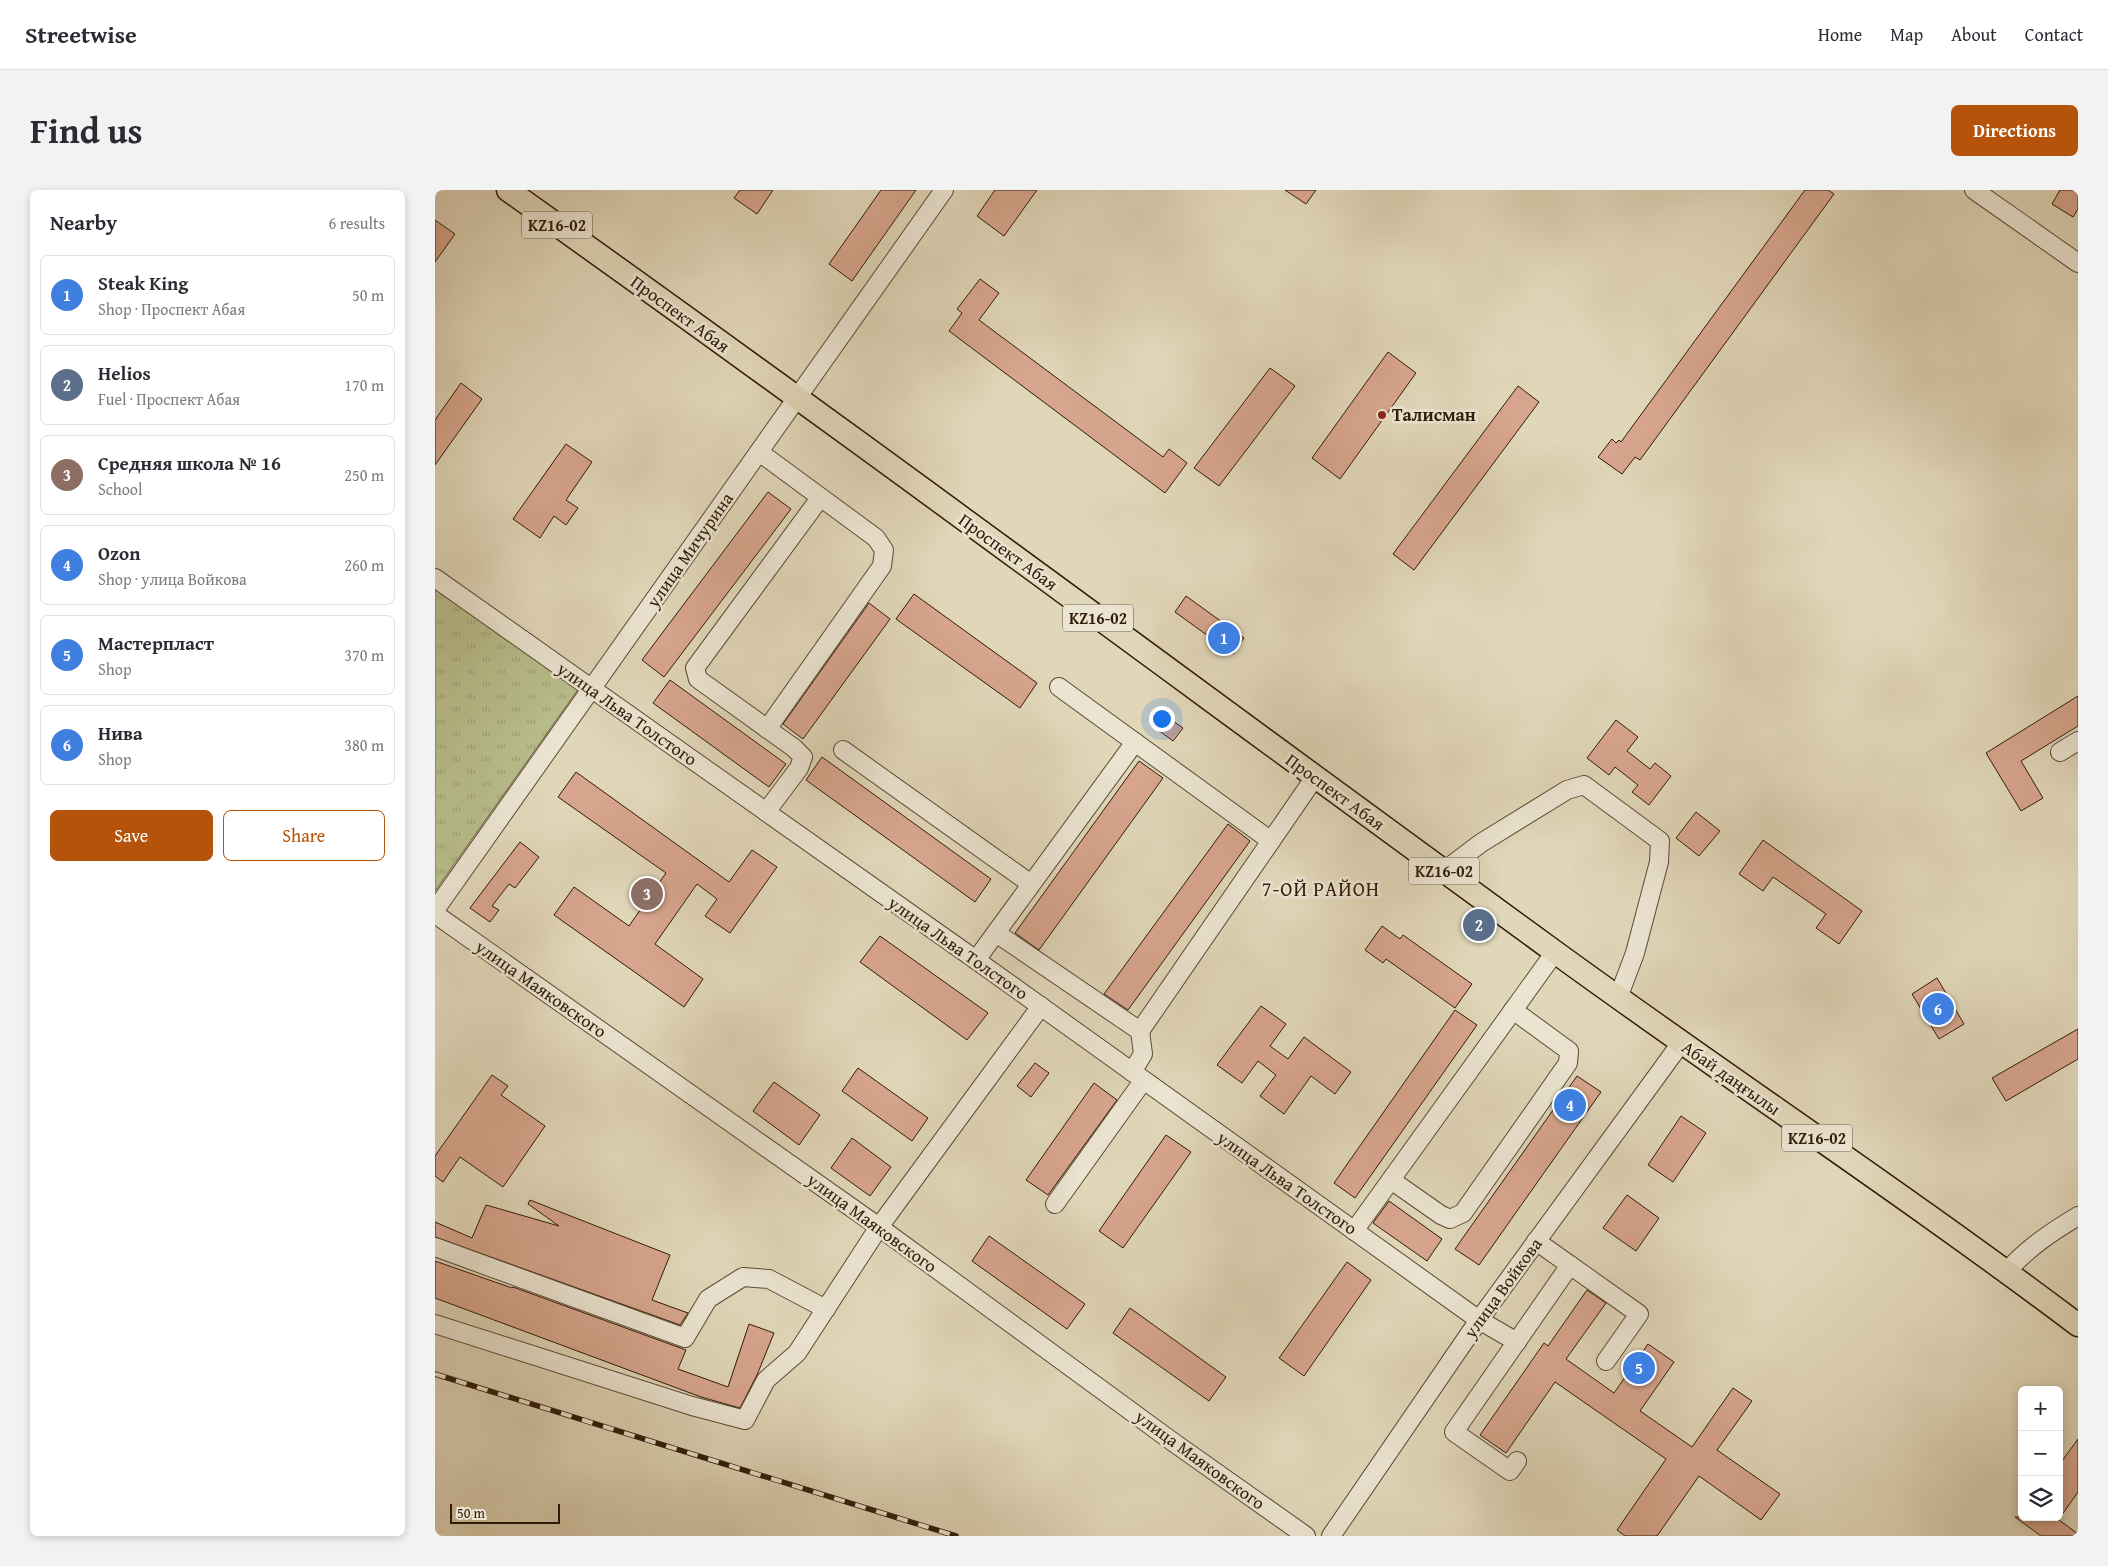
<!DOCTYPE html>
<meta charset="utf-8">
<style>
:root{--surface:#fff;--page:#f2f2f3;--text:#2b2b33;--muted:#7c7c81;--line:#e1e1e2;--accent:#b45309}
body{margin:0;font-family:"Gentium Book Plus",serif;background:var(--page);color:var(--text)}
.controls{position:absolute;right:15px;bottom:15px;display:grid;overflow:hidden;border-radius:8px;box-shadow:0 2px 8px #0003}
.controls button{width:45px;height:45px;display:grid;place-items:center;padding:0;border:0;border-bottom:1px solid var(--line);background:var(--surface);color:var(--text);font:25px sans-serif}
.scale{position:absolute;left:15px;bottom:12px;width:110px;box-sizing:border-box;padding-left:5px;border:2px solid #2f1b08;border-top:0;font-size:14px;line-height:18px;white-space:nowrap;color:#2f1b08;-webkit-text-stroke:4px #ebe4d1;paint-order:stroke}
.you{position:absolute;left:726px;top:528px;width:18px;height:18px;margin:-12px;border:4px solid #fff;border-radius:50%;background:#1a73e8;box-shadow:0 0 0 8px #1a73e833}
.badge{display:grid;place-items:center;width:32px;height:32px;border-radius:50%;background:var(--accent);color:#fff;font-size:16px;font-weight:700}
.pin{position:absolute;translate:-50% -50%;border:2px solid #fff;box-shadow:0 1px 5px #0006}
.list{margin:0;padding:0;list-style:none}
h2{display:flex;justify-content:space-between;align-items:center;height:65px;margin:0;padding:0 20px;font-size:21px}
h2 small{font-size:16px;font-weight:400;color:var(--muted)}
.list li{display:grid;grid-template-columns:32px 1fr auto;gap:15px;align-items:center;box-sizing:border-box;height:80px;margin:0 10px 10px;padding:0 10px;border:1px solid var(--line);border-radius:8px}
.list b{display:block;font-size:19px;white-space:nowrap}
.list p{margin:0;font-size:16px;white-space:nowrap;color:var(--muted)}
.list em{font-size:16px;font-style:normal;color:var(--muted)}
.actions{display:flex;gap:10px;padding:15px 20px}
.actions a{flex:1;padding:11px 0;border:1px solid var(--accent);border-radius:8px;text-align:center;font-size:18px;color:var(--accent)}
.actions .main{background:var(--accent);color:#fff}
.icon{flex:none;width:28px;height:28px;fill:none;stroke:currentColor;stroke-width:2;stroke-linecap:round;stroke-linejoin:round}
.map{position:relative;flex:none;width:1643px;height:1346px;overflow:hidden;border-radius:8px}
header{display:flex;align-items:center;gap:30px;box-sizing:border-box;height:70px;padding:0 25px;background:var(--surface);border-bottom:1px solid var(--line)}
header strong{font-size:24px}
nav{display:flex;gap:28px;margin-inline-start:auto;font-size:18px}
.intro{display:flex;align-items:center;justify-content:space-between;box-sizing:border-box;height:120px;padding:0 30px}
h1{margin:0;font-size:35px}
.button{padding:12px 22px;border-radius:8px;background:var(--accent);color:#fff;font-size:18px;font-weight:700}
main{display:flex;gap:30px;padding:0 30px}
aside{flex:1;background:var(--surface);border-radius:8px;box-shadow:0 2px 8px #0003}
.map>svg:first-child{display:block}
.grass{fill:url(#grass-tufts);stroke:#746c4a}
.building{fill:#d7a58d;stroke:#2f1b08}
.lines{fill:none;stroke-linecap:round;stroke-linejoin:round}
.minor-casing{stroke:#5b4a34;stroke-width:20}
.major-casing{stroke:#2f1b08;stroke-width:25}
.minor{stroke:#ebe4d1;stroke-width:18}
.major{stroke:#e0d6b8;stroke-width:22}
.rail-casing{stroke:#2f1b08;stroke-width:5.5}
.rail{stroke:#ebe4d1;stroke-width:4;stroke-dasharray:11;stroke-linecap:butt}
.poi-dot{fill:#8f2418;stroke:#ebe4d1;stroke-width:2}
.labels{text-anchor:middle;stroke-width:5;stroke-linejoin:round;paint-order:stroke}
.shield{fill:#ebe4d1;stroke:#675744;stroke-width:1}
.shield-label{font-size:16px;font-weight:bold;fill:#2f1b08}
.street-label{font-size:18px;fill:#2f1b08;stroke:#ebe4d1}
.poi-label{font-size:18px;font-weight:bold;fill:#2f1b08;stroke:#ebe4d1;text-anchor:start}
.quarter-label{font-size:20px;letter-spacing:1px;fill:#2f1b08;stroke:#ebe4d1}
</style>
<header>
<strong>Streetwise</strong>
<nav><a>Home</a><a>Map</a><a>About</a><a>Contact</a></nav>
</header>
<div class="intro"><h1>Find us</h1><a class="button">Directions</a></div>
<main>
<aside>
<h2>Nearby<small>6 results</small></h2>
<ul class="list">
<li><span class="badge" style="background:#3f7fe0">1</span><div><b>Steak King</b><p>Shop · Проспект Абая</p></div><em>50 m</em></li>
<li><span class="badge" style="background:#5c6f8a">2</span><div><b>Helios</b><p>Fuel · Проспект Абая</p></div><em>170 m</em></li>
<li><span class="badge" style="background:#8d6e63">3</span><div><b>Средняя школа № 16</b><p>School</p></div><em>250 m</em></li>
<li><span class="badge" style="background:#3f7fe0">4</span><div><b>Ozon</b><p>Shop · улица Войкова</p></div><em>260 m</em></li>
<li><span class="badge" style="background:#3f7fe0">5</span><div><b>Мастерпласт</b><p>Shop</p></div><em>370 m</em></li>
<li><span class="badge" style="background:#3f7fe0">6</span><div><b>Нива</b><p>Shop</p></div><em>380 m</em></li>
</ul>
<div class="actions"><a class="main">Save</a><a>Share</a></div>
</aside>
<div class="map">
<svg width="1643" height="1346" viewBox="0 0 1643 1346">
<defs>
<pattern id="grass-tufts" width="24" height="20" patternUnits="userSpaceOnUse" patternTransform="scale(1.25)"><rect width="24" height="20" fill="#b8bc8b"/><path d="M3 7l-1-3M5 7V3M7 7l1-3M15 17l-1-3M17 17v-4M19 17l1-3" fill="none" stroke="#9ea176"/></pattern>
</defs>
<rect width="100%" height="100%" fill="#e0d6b8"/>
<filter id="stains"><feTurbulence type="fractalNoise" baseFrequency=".004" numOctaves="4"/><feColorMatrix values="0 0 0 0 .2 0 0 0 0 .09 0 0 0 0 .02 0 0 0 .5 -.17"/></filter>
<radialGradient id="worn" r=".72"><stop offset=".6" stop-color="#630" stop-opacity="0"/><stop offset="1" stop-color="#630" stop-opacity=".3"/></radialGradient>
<path class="grass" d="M0,396L144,498L0,701Z"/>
<g class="building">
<path d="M305,0H338L322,24L299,8Z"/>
<path d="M446,0H481L417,91L394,74Z"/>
<path d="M560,0H602L569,46L542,26Z"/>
<path d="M850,0H881L871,14Z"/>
<path d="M1370,0H1393L1399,4L1205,270L1200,267L1187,284L1163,267L1177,249L1181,253L1184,250L1186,252Z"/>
<path d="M1625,0H1643V19L1638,27L1617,14Z"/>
<path d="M0,30L20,44L0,72Z"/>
<path d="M545,89L564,103L544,130L728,267L734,259L752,273L730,303L514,141L527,123L522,119Z"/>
<path d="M953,162L981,183L905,289L877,268Z"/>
<path d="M835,178L860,196L784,296L759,278Z"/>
<path d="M26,193L47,209L0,275V230Z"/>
<path d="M1083,196L1104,212L979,380L958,364Z"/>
<path d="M131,254L157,272L131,310L143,318L131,335L119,326L105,348L78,329Z"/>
<path d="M333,302L356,319L229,487L207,470Z"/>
<path d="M479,404L602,493L585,518L461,429Z"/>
<path d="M751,406L809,448L798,464L740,422Z"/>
<path d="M434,413L455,429L368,549L348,534Z"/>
<path d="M235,490L351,574L334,597L218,513Z"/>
<path d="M1643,506V536L1586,571L1608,608L1586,621L1551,563Z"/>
<path d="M732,527L748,538L738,551L723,540Z"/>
<path d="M1181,530L1203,547L1192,561L1215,579L1220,573L1236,586L1214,615L1197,602L1203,595L1180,577L1174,585L1152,568Z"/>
<path d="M387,567L556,689L540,712L371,590Z"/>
<path d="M704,571L728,588L604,760L580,743Z"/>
<path d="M141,582L294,692L317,660L342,677L295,743L270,726L282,709L262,694L220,754L268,789L249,817L119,725L139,697L194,736L231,683L123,607Z"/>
<path d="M1261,622L1285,641L1264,666L1241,648Z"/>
<path d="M793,634L815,651L693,820L669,804Z"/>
<path d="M1328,650L1427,721L1404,754L1381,738L1391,724L1338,687L1328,701L1304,684Z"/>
<path d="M85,652L104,667L80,698L74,694L57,716L64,720L55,732L35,718Z"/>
<path d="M947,736L965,749L968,745L1037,794L1020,818L951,769L948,773L930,760Z"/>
<path d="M445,746L553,823L532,850L425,772Z"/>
<path d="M1502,788L1529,834L1504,849L1477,804Z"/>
<path d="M826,816L851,834L835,856L853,869L869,847L916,882L900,904L876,886L849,924L825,906L841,885L823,871L807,893L782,875Z"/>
<path d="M1020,820L1042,835L920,1008L899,993Z"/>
<path d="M1643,839V869L1571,911L1557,888Z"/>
<path d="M600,873L614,883L596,907L582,896Z"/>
<path d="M423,878L493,928L477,951L407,901Z"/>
<path d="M57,885L73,896L66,905L110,936L68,997L25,967L8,992L0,986V966Z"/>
<path d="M1142,886L1166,902L1044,1075L1020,1059Z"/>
<path d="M339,892L385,925L364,955L318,921Z"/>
<path d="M659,893L682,910L613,1005L591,990Z"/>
<path d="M1246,926L1271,943L1238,992L1213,975Z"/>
<path d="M731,945L756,962L688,1058L664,1041Z"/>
<path d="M417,948L456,977L435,1006L396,978Z"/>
<path d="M1192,1005L1224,1028L1201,1061L1168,1038Z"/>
<path d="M95,1010L235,1065L217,1110L253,1123L245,1135L0,1047V1032L37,1048L51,1015L124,1036L93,1014Z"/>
<path d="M954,1011L1007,1049L992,1071L938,1033Z"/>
<path d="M554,1046L650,1114L632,1139L537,1071Z"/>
<path d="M0,1071L77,1098L78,1097L251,1160L243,1179L293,1197L314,1134L339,1143L322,1185L305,1218L266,1207L0,1108Z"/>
<path d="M912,1072L936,1090L869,1186L844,1168Z"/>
<path d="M1152,1100L1171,1113L1131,1169L1179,1203L1213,1154L1239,1172L1205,1221L1257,1257L1298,1198L1317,1211L1282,1260L1345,1304L1326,1330L1264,1286L1222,1346H1190L1182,1340L1231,1269L1120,1192L1071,1263L1045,1245L1109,1153L1113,1156Z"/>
<path d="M695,1118L791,1187L774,1211L678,1143Z"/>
<path d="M1643,1249V1302L1624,1329V1275Z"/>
<path d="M1580,1327H1620L1643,1344V1346H1606Z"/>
</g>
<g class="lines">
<g class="minor-casing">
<g id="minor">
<path d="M1539,0L1643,73"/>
<path d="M324,262L441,348L449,360L447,376L332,539"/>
<path d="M0,388L541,770L1044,1130L1082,1152"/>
<path d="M624,497L836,651"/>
<path d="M408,560L596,694"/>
<path d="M1625,562L1643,551"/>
<path d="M331,622L364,578L368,567L359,558L263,489L260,478L385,308"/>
<path d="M1009,681L1046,653L1132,600L1149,595L1225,651L1224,672L1200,763L1183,808"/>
<path d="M0,720L509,0"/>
<path d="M0,724L444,1037L738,1252L871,1346"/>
<path d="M561,743L705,841L708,864L697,882"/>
<path d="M541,770L700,552"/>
<path d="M705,841L880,587"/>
<path d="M956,990L1006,1025L1015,1029L1028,1023L1133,873L1134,861L1078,820"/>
<path d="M620,1014L708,891"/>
<path d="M919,1041L1120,762"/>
<path d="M1101,1051L1204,1124L1171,1171"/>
<path d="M0,1057L250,1148L273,1109L308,1087L334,1089L391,1119"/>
<path d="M1572,1081C1594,1057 1615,1043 1643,1026"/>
<path d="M0,1134L257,1216L310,1230L331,1190L362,1163L444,1037L606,816"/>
<path d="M1082,1271L1075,1281L1019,1242L1135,1075"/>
<path d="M896,1346L1044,1130L1246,853"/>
</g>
</g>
<g class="major-casing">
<path id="major" d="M73,0C425,250 771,508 1120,762C1293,888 1472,1006 1643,1135"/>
</g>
<use href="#minor" class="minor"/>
<use href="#major" class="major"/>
<g class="rail-casing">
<path id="rail" d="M0,1184L521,1346"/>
</g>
<use href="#rail" class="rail"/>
</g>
<circle class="poi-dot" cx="947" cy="225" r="5"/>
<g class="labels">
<g class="shield">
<rect x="87" y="21.5" width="70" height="27" rx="4"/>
<rect x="628" y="414.5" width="70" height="27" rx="4"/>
<rect x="974" y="667.5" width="70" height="27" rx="4"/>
<rect x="1347" y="934.5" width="70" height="27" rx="4"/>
</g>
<g class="shield-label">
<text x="122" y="41">KZ16-02</text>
<text x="663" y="434">KZ16-02</text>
<text x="1009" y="687">KZ16-02</text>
<text x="1382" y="954">KZ16-02</text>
</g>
<g class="street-label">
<text transform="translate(245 124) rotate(36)" y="6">Проспект Абая</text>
<text transform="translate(255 360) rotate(-55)" y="6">улица Мичурина</text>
<text transform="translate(573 362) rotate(36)" y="6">Проспект Абая</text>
<text transform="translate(192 524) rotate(35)" y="6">улица Льва Толстого</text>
<text transform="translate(900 602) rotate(36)" y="6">Проспект Абая</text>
<text transform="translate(523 758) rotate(35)" y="6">улица Льва Толстого</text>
<text transform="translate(106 799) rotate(35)" y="6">улица Маяковского</text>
<text transform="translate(1296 888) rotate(35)" y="6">Абай даңғылы</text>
<text transform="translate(852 993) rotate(35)" y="6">улица Льва Толстого</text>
<text transform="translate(437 1033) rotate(36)" y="6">улица Маяковского</text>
<text transform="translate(1068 1098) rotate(-54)" y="6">улица Войкова</text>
<text transform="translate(765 1270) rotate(36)" y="6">улица Маяковского</text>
</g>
<g class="poi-label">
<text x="957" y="231">Талисман</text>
</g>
<g class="quarter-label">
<text x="886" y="706">7-ОЙ РАЙОН</text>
</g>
</g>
<rect width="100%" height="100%" filter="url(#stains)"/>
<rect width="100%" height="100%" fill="url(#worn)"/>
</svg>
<div class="controls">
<button>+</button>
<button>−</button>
<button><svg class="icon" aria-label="layers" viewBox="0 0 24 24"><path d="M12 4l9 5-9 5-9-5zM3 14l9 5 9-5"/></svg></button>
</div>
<div class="scale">50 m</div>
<div class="you"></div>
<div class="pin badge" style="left:789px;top:448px;background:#3f7fe0">1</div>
<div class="pin badge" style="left:1044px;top:735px;background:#5c6f8a">2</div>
<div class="pin badge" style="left:212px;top:704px;background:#8d6e63">3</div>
<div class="pin badge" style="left:1135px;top:915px;background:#3f7fe0">4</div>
<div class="pin badge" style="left:1204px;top:1178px;background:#3f7fe0">5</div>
<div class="pin badge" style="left:1503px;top:819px;background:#3f7fe0">6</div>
</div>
</main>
